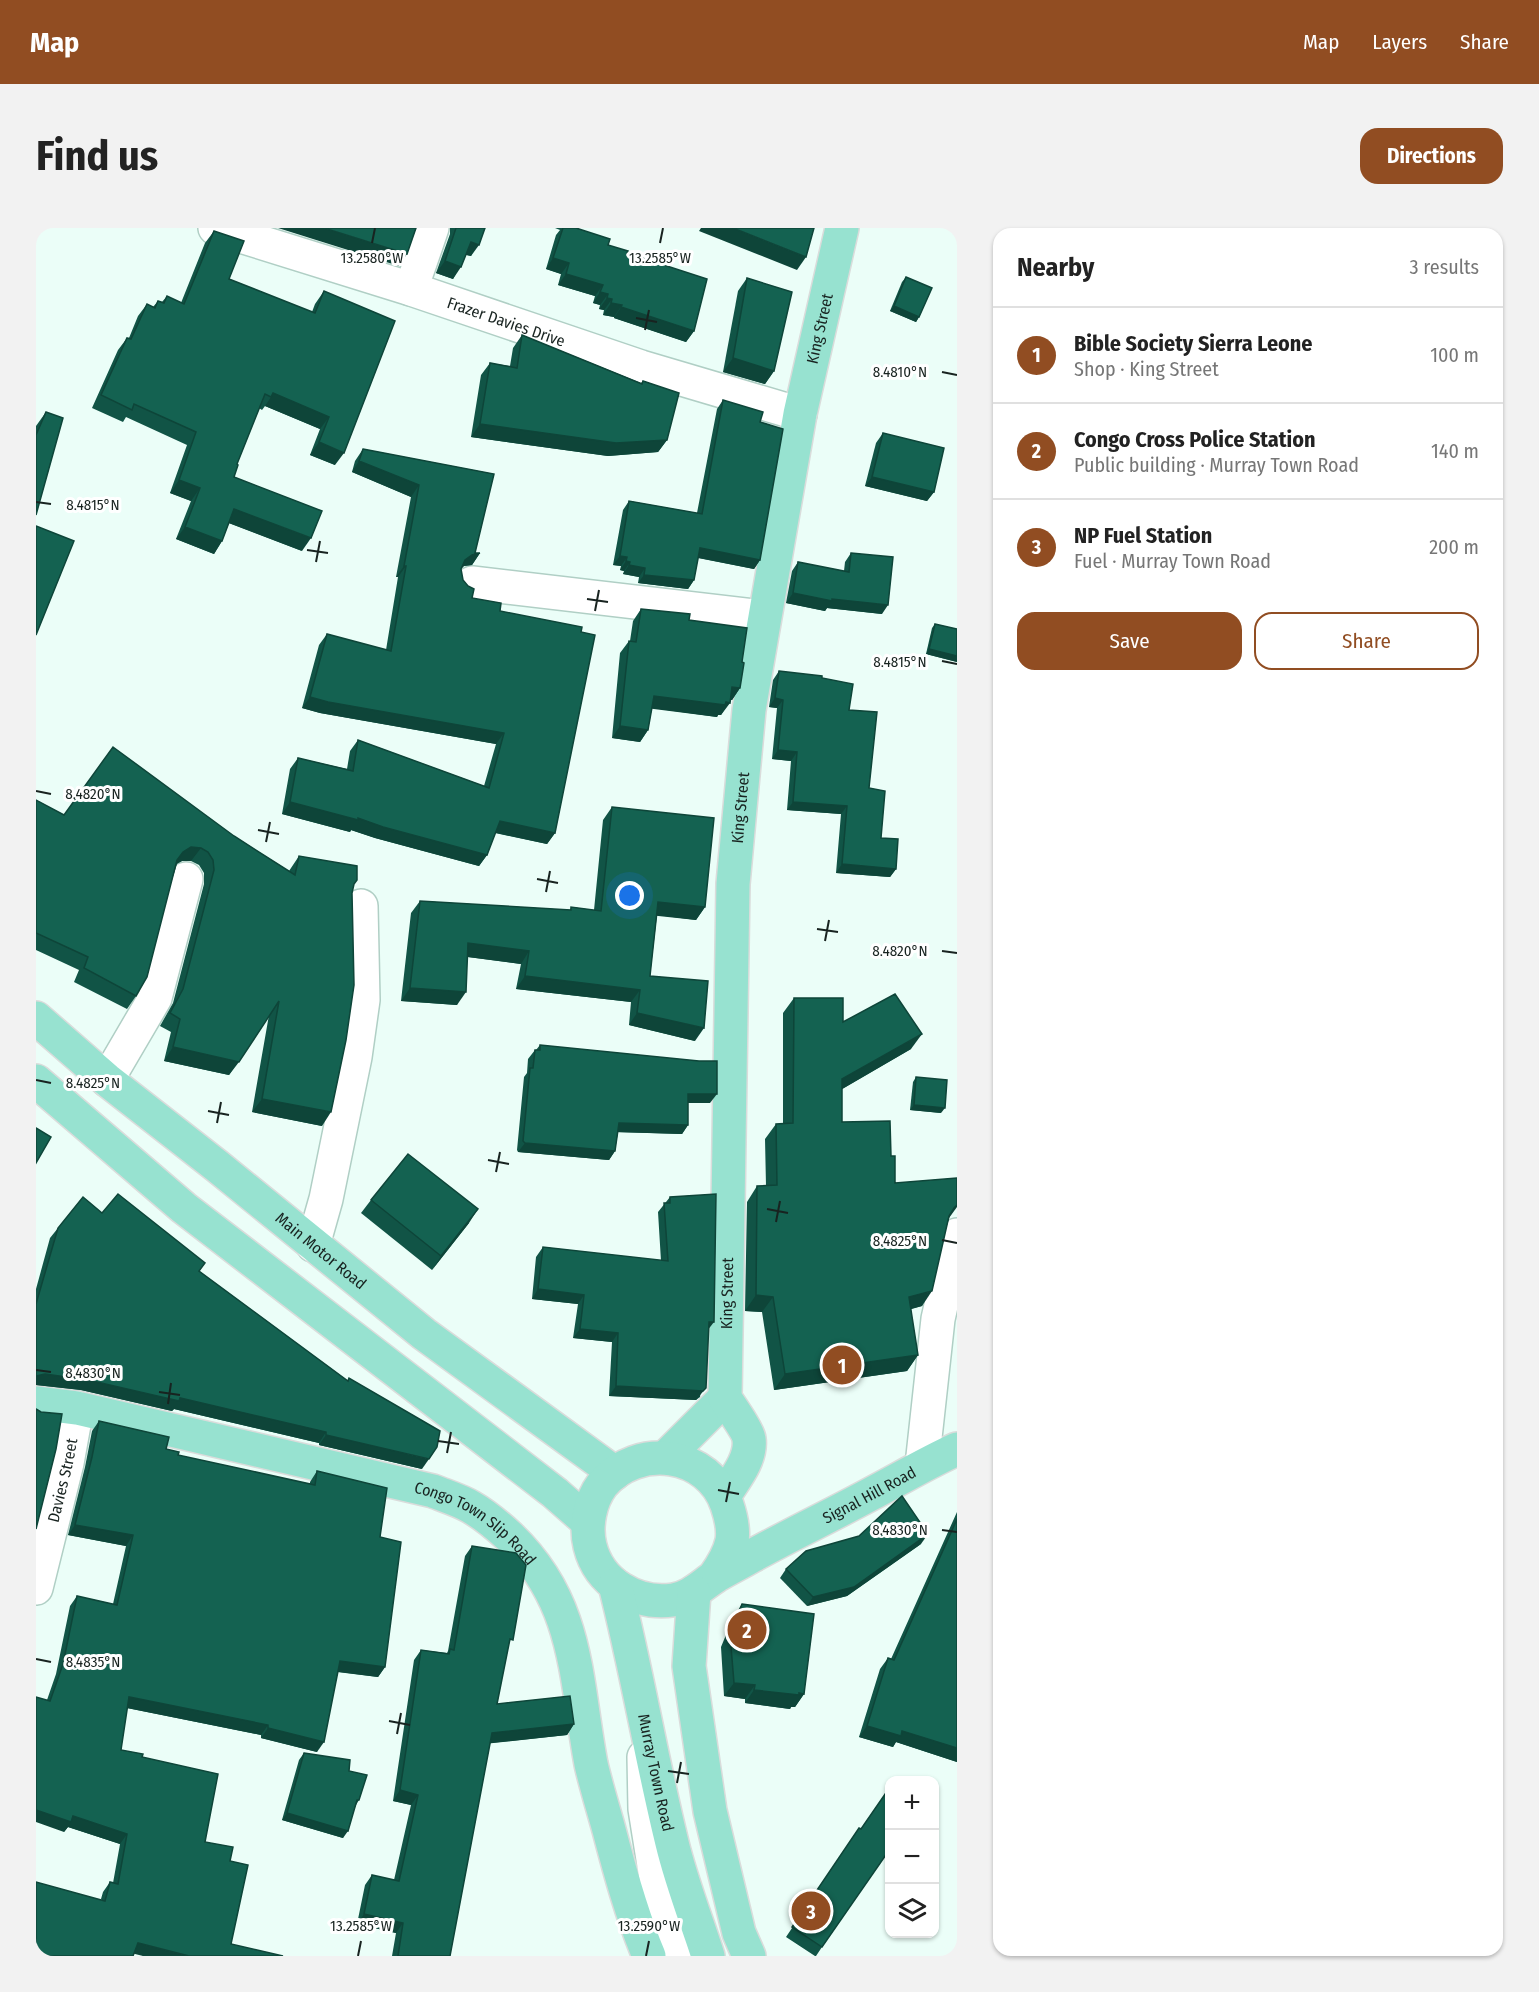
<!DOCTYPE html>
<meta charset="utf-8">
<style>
:root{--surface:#fff;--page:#f2f2f2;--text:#222;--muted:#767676;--line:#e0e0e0;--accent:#914d22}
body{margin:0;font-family:"Fira Sans Condensed",sans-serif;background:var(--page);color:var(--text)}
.controls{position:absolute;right:18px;bottom:18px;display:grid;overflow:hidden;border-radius:12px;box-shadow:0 2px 4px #0004}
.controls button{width:54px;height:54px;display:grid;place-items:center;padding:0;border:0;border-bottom:2px solid var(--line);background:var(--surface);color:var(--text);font:30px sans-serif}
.you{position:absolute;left:594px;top:668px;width:21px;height:21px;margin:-15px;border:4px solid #fff;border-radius:50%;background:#1a73e8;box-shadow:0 0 0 9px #1a73e833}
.badge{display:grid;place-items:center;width:39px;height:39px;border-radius:50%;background:var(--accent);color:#fff;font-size:20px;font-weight:700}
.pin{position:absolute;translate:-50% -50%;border:3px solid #fff;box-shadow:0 2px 6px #0006}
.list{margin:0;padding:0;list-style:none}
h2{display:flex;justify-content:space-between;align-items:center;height:78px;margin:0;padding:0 24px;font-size:26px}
h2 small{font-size:20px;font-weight:400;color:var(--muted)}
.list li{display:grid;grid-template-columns:39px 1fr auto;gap:18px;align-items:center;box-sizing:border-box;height:96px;padding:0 24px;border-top:2px solid var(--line)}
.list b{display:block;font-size:22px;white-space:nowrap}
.list p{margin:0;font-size:20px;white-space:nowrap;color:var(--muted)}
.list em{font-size:20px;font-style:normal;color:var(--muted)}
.actions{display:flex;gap:12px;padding:18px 24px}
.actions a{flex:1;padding:14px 0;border:2px solid var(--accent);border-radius:18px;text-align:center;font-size:21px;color:var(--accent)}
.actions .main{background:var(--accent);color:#fff}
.icon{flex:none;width:33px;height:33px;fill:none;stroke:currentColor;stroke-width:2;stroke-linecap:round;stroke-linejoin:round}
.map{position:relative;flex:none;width:921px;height:1728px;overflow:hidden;border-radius:18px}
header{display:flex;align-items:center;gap:36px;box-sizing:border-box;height:84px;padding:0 30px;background:var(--accent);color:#fff}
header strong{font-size:28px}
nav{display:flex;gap:33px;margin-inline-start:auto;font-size:21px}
.intro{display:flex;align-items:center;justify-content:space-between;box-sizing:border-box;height:144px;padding:0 36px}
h1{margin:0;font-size:42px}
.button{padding:15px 27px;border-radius:18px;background:var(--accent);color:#fff;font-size:21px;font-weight:700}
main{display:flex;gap:36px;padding:0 36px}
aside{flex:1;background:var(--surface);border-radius:18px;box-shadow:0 2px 4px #0004}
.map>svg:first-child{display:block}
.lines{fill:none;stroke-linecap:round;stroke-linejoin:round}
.minor-casing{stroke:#b0cfc5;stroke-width:36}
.major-casing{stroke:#dadcdb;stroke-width:36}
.minor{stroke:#fff;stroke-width:33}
.major{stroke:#97e2d0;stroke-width:33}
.wall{fill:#115446}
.shaded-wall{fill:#0e4539}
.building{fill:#146251;stroke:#0e4539;stroke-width:1.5}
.ticks{fill:none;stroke:#182320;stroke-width:2}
.labels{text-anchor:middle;stroke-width:6;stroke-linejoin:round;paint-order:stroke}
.street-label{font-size:16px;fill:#182320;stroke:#fff}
.ticks-label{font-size:15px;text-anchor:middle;fill:#182320;stroke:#fff;stroke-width:6;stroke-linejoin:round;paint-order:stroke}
</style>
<header>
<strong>Map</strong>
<nav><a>Map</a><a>Layers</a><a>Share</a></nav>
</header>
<div class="intro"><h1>Find us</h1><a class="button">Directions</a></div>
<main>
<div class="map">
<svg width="921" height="1728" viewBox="0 0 921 1728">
<rect width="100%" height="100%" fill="#ebfef8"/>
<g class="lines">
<g class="minor-casing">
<g id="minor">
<path id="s1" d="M179,0L375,61L605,139L764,186"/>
<path d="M375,61L396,0"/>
<path d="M436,355L728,389"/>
<path d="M71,852L119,770L150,651"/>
<path d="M277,1017L290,971L319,829L327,772L325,678"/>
<path d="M886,1237L902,1091L921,1007"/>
<path id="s2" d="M0,1360L31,1235L41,1180"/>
<path d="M608,1529L609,1581L627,1694L640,1728"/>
</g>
</g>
<g class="major-casing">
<g id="major">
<path id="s3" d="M0,790L71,852L181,938L388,1106L579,1245"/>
<path d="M0,853L148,980L519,1265L552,1294"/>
<path id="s4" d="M0,1175L41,1180L397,1263C409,1268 423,1272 435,1279C449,1287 462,1298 474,1309C543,1375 539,1450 555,1536C560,1558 567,1580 573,1602C584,1644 596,1688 613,1728"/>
<path d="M630,1229L689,1170"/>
<path id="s5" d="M688,1268C698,1252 716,1231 713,1211C712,1203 694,1178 689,1170L697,656L713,482L764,186L806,0"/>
<path id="s6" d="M678,1349C686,1338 693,1327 696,1313C698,1301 695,1289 691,1277C673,1224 602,1214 566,1257C554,1273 549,1298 554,1318C563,1355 600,1377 637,1372C654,1370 666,1357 680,1348C692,1341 704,1335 716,1328C754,1307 794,1288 833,1267C862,1252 890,1235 921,1221"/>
<path id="s7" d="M579,1357C601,1443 615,1530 636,1615C645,1653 660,1691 672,1728"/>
<path d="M658,1364L653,1438L674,1583L703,1705L713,1728"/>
</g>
</g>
<use href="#minor" class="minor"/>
<use href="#major" class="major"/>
</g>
<g class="wall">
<path d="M414,0H449L435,28L430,27L417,51L400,45L414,6Z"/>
<path d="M519,0H540L572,17L591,25L658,103L650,114L578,90V89L567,87L568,82L563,81L564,77L557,75L559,68L522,57L525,46L510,41L520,7L524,2Z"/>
<path d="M178,3L193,51L276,84L279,76L288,63L299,237L274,227L284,201L229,178L226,182L223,180L201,236L198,249L266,323L193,295L186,313L178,326L140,311L155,273L134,265L151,217L90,189L87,194L56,180L82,122L91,110H93L102,88L111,76L117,79L122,73L126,74L131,68L145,75L169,15Z"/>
<path d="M870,49L883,89L880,94L854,83L866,54Z"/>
<path d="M711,50L738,143L729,156L687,144L702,63Z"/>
<path d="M486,107L605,155L607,153L631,212L622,224L572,228L435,209L445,147L454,135L474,138L477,120Z"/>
<path d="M687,172L724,194V332L718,341L662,330L658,352L652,361L602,355L603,349L587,346L588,343L584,342L585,338L577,337L587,282L593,273L661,285L681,181Z"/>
<path d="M10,184L0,287V198Z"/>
<path d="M847,205L898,264L891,273L829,258L840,215Z"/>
<path d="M327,221L458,246L439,325H444L436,337L428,338L425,341L427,352L436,370L464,383L519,605L511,616L459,605L451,627L443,638L339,610L315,602L314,604L246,586L254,541L262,530L311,541L314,523L322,512L448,558L460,516L284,485L266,480L283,417L291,406L350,422L362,349H360L375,269L316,244L319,233Z"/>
<path d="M815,325L846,386L791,380L789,383L750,375L756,343L762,334L808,343L809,334Z"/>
<path d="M605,381L653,392L706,434L704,460L696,472H694L685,487H682L681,489L616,480L612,502L604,514L576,510L584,425L593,413H594L597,393Z"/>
<path d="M899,396L921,401V434L890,426L896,400Z"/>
<path d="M743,443L786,450L813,482L845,610L860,641L854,649L800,645L805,586L751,582L755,533L736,531L741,480L733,479L737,452Z"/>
<path d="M0,572L28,587L198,608L253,643L263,628L317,657L316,665L286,898L216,884L233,787L193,847L128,833L135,804L124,798L137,775L168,656V645L163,637L155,633H146L141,636L100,768L91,781L38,754L43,742L0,722Z"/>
<path d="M576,579L669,679L660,692L621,687L614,748L659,813L593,797L595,774L480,761L485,736L432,729L421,777L365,773L375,685L384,673L534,682L535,679L558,682L567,592Z"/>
<path d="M758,770L807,794L875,821L806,861V894L855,928L859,955L913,991L886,1078L874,1081L882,1127L871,1143L738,1162L726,1084L709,1083L711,974L721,958H730L729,911L740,896H747V785Z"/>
<path d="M504,817L674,875H652V897L646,906L582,904L579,923L573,932L482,924L481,922L488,849L491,845L492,831L499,822H500Z"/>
<path d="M880,849L905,885L874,882L877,854Z"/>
<path d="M634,969L673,1101L664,1169L660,1172L573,1168L576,1114L537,1110L542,1076L496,1071L500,1029L507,1019L625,1033L622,984Z"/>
<path d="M335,972L433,995L396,1042L325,985Z"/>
<path d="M66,985L163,1044L386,1241L283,1217V1215L138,1181L136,1183L45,1162L0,1157V1061L14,1010L22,1000Z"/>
<path d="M63,1193L130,1221L142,1227L274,1256V1254L281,1243L344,1309L349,1439L342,1449L301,1444L281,1524L225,1510V1507L91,1480L85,1522L106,1529L107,1728L65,1671L67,1664L74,1654L77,1655L84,1616L32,1599L28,1604L11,1472L20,1446L34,1378L41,1368L77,1376L90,1318L32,1307L49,1239L56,1203Z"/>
<path d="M921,1284V1534L860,1514L857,1519L823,1509L844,1441L852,1430L855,1431Z"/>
<path d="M885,1316L811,1368L771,1378L744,1350L750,1341Z"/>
<path d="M436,1318L472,1419L461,1476L538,1496L531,1507L454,1515L414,1728H356L360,1705L321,1696L329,1657L336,1647L358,1652L375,1577L357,1573L378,1432L385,1422L411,1425L412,1423L429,1328Z"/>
<path d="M706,1376L768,1466L759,1479H755L754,1481L709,1475V1471L688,1468L685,1419L697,1390Z"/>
<path d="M268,1525L313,1543L323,1572L320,1577L307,1610L246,1592L263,1532Z"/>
<path d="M854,1559V1628L850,1626L786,1719L780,1728H779L750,1709L823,1600L825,1601Z"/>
</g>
<g class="shaded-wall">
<path d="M242,0H288L371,26L363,38Z"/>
<path d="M665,0H697L770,29L761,42L663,3Z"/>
<path d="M435,14L443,17L435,28L427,26Z"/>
<path d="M517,30L533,35L525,46L510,41Z"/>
<path d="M409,33L425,39L417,51L400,45Z"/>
<path d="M530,46L567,57L559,68L522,57Z"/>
<path d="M564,64L572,66L564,77L557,75Z"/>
<path d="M571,70L576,71L568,82L563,81Z"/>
<path d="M575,75L586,77L578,89L567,87Z"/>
<path d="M858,78L883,89L880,94L854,83Z"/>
<path d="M585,79L658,103L650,114L578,90Z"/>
<path d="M697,130L738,143L729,156L687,144Z"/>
<path d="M237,165L293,189L284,201L229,178L235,169Z"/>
<path d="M444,196L631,212L622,224L572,228L435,209Z"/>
<path d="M283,214L308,225L299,237L274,227Z"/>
<path d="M323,233L383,257L375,269L316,244Z"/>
<path d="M836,249L898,264L891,273L829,258Z"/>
<path d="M143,252L164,260L155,273L134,265Z"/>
<path d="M198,281L275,310L266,323L190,294Z"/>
<path d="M149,299L186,313L178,326L140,311Z"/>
<path d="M664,320L724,332L718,341L658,329Z"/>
<path d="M444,325L436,337L428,338L421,343L429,332L436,327Z"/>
<path d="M584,328L591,329L585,338L577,337Z"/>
<path d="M590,333L594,334L588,343L584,342Z"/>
<path d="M593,337L609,340L603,349L587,346Z"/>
<path d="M368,338H370L362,349H360Z"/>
<path d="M608,347L658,352L652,361L602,355Z"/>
<path d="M757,365L852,377L846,386L791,380L789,383L750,375Z"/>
<path d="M893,421L921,428V434L890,426Z"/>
<path d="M696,459L704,460L696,472L687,471Z"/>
<path d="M618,468L694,475L685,487H682L681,489L610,480Z"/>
<path d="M274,469L468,505L460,516L284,485L266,480Z"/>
<path d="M739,470L747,472L741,480L733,479Z"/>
<path d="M584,498L612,502L604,514L576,510Z"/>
<path d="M742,522L761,524L755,533L736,531Z"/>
<path d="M254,574L322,590L451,627L443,638L339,610L315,602L314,604L246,586Z"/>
<path d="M757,574L811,578L805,586L751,582Z"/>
<path d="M464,593L519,605L511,616L456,604Z"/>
<path d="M155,619L165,620L155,633H146L137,637L147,624Z"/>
<path d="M806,636L860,641L854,649L800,645Z"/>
<path d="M622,674L669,679L660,692L613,687Z"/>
<path d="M432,715L493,723L485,736L424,728Z"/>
<path d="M489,748L604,762L595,774L480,761Z"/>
<path d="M374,760L430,764L421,777L365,773Z"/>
<path d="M601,785L668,800L659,813L593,797Z"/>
<path d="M886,806L875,821L796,867L806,851Z"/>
<path d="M137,819L203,834L193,847L128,833Z"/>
<path d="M652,866H681L674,875H646Z"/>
<path d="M226,871L295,884L286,898L216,884Z"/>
<path d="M878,877L909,880L905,885L874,882Z"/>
<path d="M583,895L652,897L646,906L576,904Z"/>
<path d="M489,915L579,923L573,932L482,924Z"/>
<path d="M921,977V979L913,990L907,995L918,980Z"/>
<path d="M442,981L433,995L396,1042L405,1028Z"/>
<path d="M502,1061L548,1067L542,1076L496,1071Z"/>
<path d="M896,1063L886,1078L862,1085L873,1069Z"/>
<path d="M720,1067L737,1069L726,1084L709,1083Z"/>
<path d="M673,1094H678L671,1103Z"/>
<path d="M544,1101L582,1105L576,1114L537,1110Z"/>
<path d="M882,1127L871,1143L738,1162L749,1146Z"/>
<path d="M9,1146L52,1152L144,1170L290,1204L283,1215L138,1181L136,1183L45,1162L0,1157V1148Z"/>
<path d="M580,1158L670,1160L660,1172L573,1168Z"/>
<path d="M290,1207L393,1231L386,1241L283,1217Z"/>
<path d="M39,1297L97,1307L90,1318L32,1307Z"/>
<path d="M892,1306L885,1316L811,1368L771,1378L777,1369Z"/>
<path d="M304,1433L349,1439L342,1449L296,1443Z"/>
<path d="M698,1455L719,1457L709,1471L688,1468Z"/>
<path d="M718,1462L763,1465L768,1466L759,1479H755L754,1481L709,1475Z"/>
<path d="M93,1469L232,1497L225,1507L86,1479Z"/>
<path d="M538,1496L531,1507L448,1516L456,1505Z"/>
<path d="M831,1498L866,1503L921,1520V1534L860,1514L857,1519L823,1509Z"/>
<path d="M232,1500L288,1514L281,1524L225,1510Z"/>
<path d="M364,1562L382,1567L375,1577L357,1573Z"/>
<path d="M0,1582L37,1588L91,1606L84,1616L32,1599L28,1604L0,1594Z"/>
<path d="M251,1585L312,1603L307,1610L246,1592Z"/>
<path d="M328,1686L367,1695L360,1705L321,1696Z"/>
<path d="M102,1715L153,1728H107L95,1725Z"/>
</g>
<g class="building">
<path d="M288,0H380L371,26Z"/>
<path d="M420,0H449L443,17L435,14L425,39L409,33Z"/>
<path d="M527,0H540L574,11L572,17L592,23L591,25L671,51L658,103L585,79L586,77L575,75L576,71L571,70L572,66L564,64L567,57L530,46L533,35L517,30Z"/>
<path d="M697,0H778L770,29Z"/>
<path d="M178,3L208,13L193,51L279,85L288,63L359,93L308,225L283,214L293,189L237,165L235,169L229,166L201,236L202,237L198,249L286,283L275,310L198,281L186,313L149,299L164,260L143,252L160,204L98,176L96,182L65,167L91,110L95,111L111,76L119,80L122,73L128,75L131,68L148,76Z"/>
<path d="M870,49L896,60L883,89L858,78Z"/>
<path d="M711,50L756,64L738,143L697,130Z"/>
<path d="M486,107L606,156L607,153L643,165L631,212L580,215L444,196L454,135L481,140Z"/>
<path d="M687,172L727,184L724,194L747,201L724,332L664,320L658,352L608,347L609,340L593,337L594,334L590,333L591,329L584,328L593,273L666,286Z"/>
<path d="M10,184L27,190L0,287V207Z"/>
<path d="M847,205L908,220L898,264L836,249Z"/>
<path d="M327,221L458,246L439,325H444L436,327L429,332L425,341L427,352L432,358L438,361L436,370L465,375L464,383L546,399L545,404L559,407L519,605L464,593L451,627L347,599L322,590V592L254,574L262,530L317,543L322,512L453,560L468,505L292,474L274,469L291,406L355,423L370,338H368L383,257L323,233Z"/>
<path d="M0,298L38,313L0,407Z"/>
<path d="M815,325L857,329L852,377L796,371V373L757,365L762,334L813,344Z"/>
<path d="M605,381L654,386L653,392L711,400L706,434L708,435L704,460L696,459L694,475L690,474L689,477L618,468L612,502L584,498L593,413L600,414Z"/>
<path d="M899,396L921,401V428L893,421Z"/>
<path d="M743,443L786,448V450L817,456L813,482L841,484L833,560L849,563L845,610L862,611L860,641L806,636L811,578L757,574L761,524L742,522L747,472L739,470Z"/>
<path d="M77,519L198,608L259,647L263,628L321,638V652L318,656L316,665L318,757L310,812L295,884L226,871L243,773L203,834L137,819L144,791L134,785L147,761L178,642L177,632L172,624L165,620L155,619L147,624L141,632L111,749L100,768L48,740L52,729L0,705V572L28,587Z"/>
<path d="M576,579L678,590L669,679L622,674L614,748L672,753L668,800L601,785L604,762L489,748L493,723L432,715L430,764L374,760L384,673L535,682V679L565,683Z"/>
<path d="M859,766L886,806L806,851V894L854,893L855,928H859V955L921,950V977L918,980L913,988L896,1063L873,1069L882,1127L749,1146L737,1069L720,1067L721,958L741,957L740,896L757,895L758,770H807V794Z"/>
<path d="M504,817L663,833H681V866H652V897L583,895L579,923L489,915L487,913L494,840H497L499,822H504Z"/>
<path d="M880,849L911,852L909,880L878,877Z"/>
<path d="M0,900L15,909L0,935Z"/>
<path d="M372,926L442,981L405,1028L335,972Z"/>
<path d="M82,966L169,1035L163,1043L312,1153L313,1150L404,1203L401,1219L393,1231L290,1207V1204L144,1170L143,1173L52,1152L9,1146L0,1148V1076L22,1000L47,969L66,985Z"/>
<path d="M680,966L678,1094H673L670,1160L667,1163L580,1158L582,1105L544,1101L548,1067L502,1061L507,1019L632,1033L628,975H634V969Z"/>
<path d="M0,1181L5,1184L26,1186L20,1221L0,1301Z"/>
<path d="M63,1193L133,1209L130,1221L143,1224L142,1227L279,1257L281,1243L351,1260L344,1309L365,1314L349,1439L304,1433L288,1514L232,1500V1497L93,1469L85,1522L107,1526L106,1529L182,1546L169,1614L197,1619L194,1633L212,1637L195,1716L247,1728H153L102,1715L97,1728H0V1654L69,1673L74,1654L82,1656L91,1606L37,1588L35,1594L0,1582V1469L14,1473L27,1436L41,1368L81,1377L97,1307L39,1297L56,1229Z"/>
<path d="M866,1268L892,1306L818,1359L777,1369L750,1341L770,1323L823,1308Z"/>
<path d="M921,1291V1520L866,1503L865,1508L831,1498L852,1430L858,1432Z"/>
<path d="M436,1318L480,1325L490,1337L477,1412L474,1411L461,1476L534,1468L538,1496L456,1505L414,1728H362L367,1695L328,1686L336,1647L363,1653L382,1567L364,1562L385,1422L413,1426L414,1421L418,1422Z"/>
<path d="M706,1376L778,1386L768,1466L763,1465V1467L718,1462L719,1457L698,1455L694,1406Z"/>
<path d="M268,1525L314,1532L313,1543L331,1547L323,1572H321L312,1603L251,1585Z"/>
<path d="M854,1559V1621L786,1719L756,1699L823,1600L825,1601Z"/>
</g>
<path class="ticks" d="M336,15L339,0M624,15L627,0M600,90L621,94M609,102L613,82M906,144L921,147M0,274L15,276M271,322L292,325M280,334L284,313M551,371L572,374M559,383L563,362M906,433L921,436M0,563L15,566M222,602L243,606M230,614L234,594M501,651L522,655M510,664L514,643M781,701L802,704M789,713L793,692M906,723L921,725M0,852L15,855M172,883L193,887M181,895L185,874M452,932L473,936M460,944L464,924M731,981L752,985M740,994L744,973M906,1012L921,1015M0,1142L15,1144M123,1164L144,1167M132,1176L135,1155M402,1213L423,1216M411,1225L415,1204M682,1262L703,1266M690,1274L694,1254M906,1302L921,1304M0,1431L15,1434M353,1493L374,1497M361,1506L365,1485M632,1543L653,1546M641,1555L645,1534M322,1728L325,1713M610,1728L613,1713"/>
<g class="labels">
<g class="street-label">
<text dy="6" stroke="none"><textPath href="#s1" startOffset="306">Frazer Davies Drive</textPath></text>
<text dy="6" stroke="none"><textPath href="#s5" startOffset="1188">King Street</textPath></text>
<text dy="6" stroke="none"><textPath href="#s5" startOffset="702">King Street</textPath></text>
<text dy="6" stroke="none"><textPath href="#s3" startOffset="368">Main Motor Road</textPath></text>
<text dy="6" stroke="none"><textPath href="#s5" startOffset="216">King Street</textPath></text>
<text dy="6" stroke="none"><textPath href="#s2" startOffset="111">Davies Street</textPath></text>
<text dy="6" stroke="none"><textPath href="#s6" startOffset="626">Signal Hill Road</textPath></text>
<text dy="6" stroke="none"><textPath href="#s4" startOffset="460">Congo Town Slip Road</textPath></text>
<text dy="6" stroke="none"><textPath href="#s7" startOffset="192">Murray Town Road</textPath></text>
</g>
</g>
<g class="ticks-label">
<text x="336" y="35">13.2580°W</text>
<text x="624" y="35">13.2585°W</text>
<text x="864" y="149">8.4810°N</text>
<text x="57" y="282">8.4815°N</text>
<text x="864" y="439">8.4815°N</text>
<text x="57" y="571">8.4820°N</text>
<text x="864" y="728">8.4820°N</text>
<text x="57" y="860">8.4825°N</text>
<text x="864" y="1018">8.4825°N</text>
<text x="57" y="1150">8.4830°N</text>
<text x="864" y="1307">8.4830°N</text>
<text x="57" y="1439">8.4835°N</text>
<text x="325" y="1703">13.2585°W</text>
<text x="613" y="1703">13.2590°W</text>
</g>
</svg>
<div class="controls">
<button>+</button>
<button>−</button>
<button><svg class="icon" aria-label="layers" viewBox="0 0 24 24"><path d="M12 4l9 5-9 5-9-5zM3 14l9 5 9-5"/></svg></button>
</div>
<div class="you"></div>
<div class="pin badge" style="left:806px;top:1137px">1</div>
<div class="pin badge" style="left:711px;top:1402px">2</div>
<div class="pin badge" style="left:775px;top:1683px">3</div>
</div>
<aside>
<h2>Nearby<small>3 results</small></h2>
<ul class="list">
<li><span class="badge">1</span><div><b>Bible Society Sierra Leone</b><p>Shop · King Street</p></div><em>100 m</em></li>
<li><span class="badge">2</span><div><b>Congo Cross Police Station</b><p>Public building · Murray Town Road</p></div><em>140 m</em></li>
<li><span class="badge">3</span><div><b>NP Fuel Station</b><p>Fuel · Murray Town Road</p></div><em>200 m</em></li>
</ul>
<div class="actions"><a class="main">Save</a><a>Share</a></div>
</aside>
</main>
